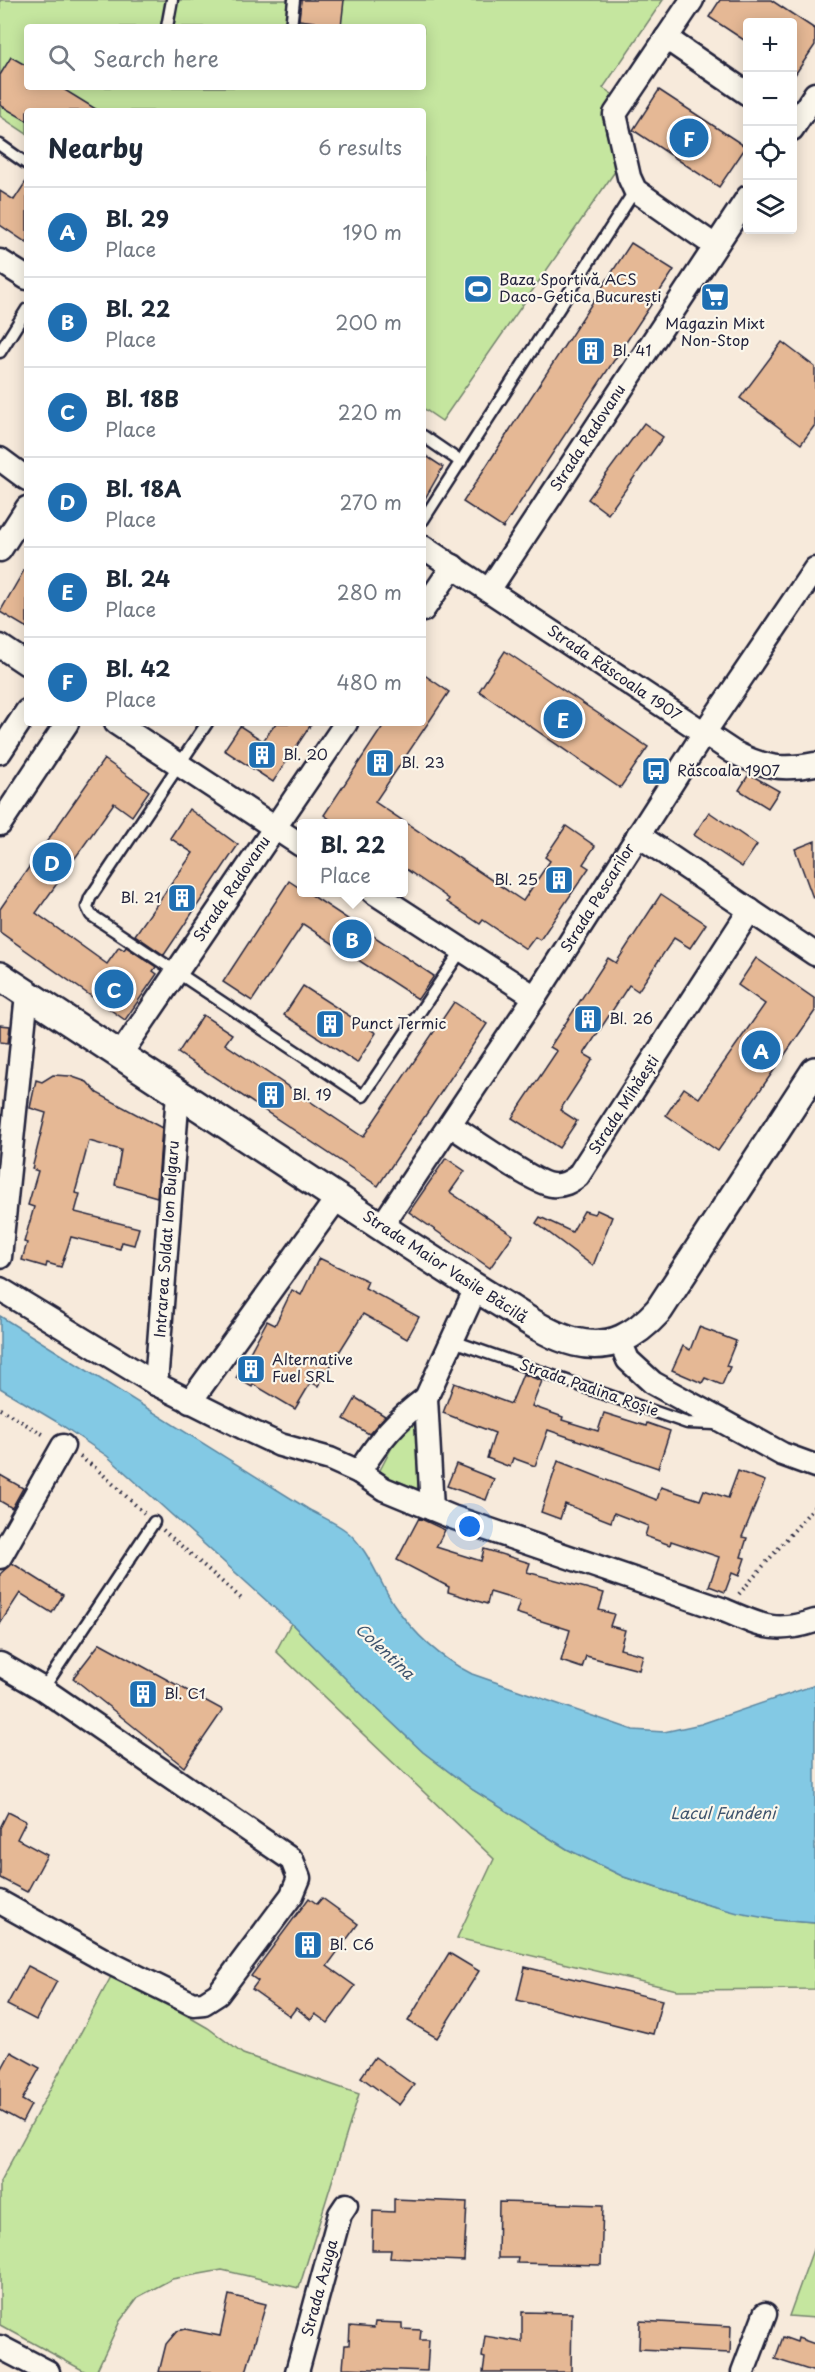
<!DOCTYPE html>
<meta charset="utf-8">
<style>
:root{--surface:#fff;--page:#f2f2f3;--text:#1f2937;--muted:#747a83;--line:#e0e1e3;--accent:#1f6fb2}
body{margin:0;font-family:"Playpen Sans",sans-serif;background:var(--page);color:var(--text)}
.controls{position:absolute;right:18px;top:18px;display:grid;overflow:hidden;border-radius:6px;box-shadow:0 3px 15px #0003}
.controls button{width:54px;height:54px;display:grid;place-items:center;padding:0;border:0;border-bottom:2px solid var(--line);background:var(--surface);color:var(--text);font:30px sans-serif}
.you{position:absolute;left:470px;top:1527px;width:21px;height:21px;margin:-15px;border:4px solid #fff;border-radius:50%;background:#1a73e8;box-shadow:0 0 0 9px #1a73e833}
.badge{display:grid;place-items:center;width:39px;height:39px;border-radius:50%;background:var(--accent);color:#fff;font-size:20px;font-weight:700}
.pin{position:absolute;translate:-50% -50%;border:3px solid #fff;box-shadow:0 2px 6px #0006}
.popup{position:absolute;left:297px;top:819px;width:111px;height:78px;box-sizing:border-box;display:grid;place-content:center;border-radius:6px;background:var(--surface);filter:drop-shadow(0 2px 4px #0005);font-size:20px;white-space:nowrap;color:var(--muted)}
.popup b{font-size:22px;color:var(--text)}
.popup::after{content:'';position:absolute;left:50%;top:100%;margin-left:-12px;border:12px solid transparent;border-top-color:var(--surface)}
.list{margin:0;padding:0;list-style:none}
h2{display:flex;justify-content:space-between;align-items:center;height:78px;margin:0;padding:0 24px;font-size:26px}
h2 small{font-size:20px;font-weight:400;color:var(--muted)}
.list li{display:grid;grid-template-columns:39px 1fr auto;gap:18px;align-items:center;box-sizing:border-box;height:90px;padding:0 24px;border-top:2px solid var(--line)}
.list b{display:block;font-size:22px;white-space:nowrap}
.list p{margin:0;font-size:20px;white-space:nowrap;color:var(--muted)}
.list em{font-size:20px;font-style:normal;color:var(--muted)}
.icon{flex:none;width:33px;height:33px;fill:none;stroke:currentColor;stroke-width:2;stroke-linecap:round;stroke-linejoin:round}
.map{position:relative;flex:none;width:815px;height:2372px;overflow:hidden}
.search{position:absolute;background:var(--surface);box-shadow:0 3px 15px #0003;left:24px;top:24px;width:402px;height:66px;display:flex;align-items:center;gap:15px;box-sizing:border-box;padding:0 21px;border-radius:6px;color:var(--muted);font-size:22px}
.panel{position:absolute;background:var(--surface);box-shadow:0 3px 15px #0003;left:24px;top:108px;width:402px;height:618px;border-radius:6px}
.map>svg:first-child{display:block}
.green{fill:#c5e69f;stroke:#74846d;stroke-width:1.5;fill-rule:evenodd}
.water{fill:#83c9e4;stroke:#5c86a0;stroke-width:1.5}
.building{fill:#e5b895;stroke:#22223b;stroke-width:1.5}
.lines{fill:none;stroke-linecap:round;stroke-linejoin:round}
.service-casing{stroke:#22223b;stroke-width:15}
.minor-casing{stroke:#22223b;stroke-width:27}
.tertiary-casing{stroke:#22223b;stroke-width:32}
.path{stroke:#22223b;stroke-width:4;stroke-dasharray:1.5 4.5;stroke-linecap:butt}
.service{stroke:#fbf7ec;stroke-width:10}
.minor{stroke:#fbf7ec;stroke-width:22}
.tertiary{stroke:#fbf7ec;stroke-width:27}
.labels{text-anchor:middle;stroke-width:4.5;stroke-linejoin:round;paint-order:stroke}
.poi-label{font-size:15px;fill:#22223b;stroke:#fbf7ec;text-anchor:start}
.street-label{font-size:15px;fill:#22223b;stroke:#fbf7ec}
.water-label{font-size:16px;font-style:italic;fill:#3f546e;stroke:#fbf7ec}
</style>
<div class="map">
<svg width="815" height="2372" viewBox="0 0 815 2372">
<rect width="100%" height="100%" fill="#f7eadb"/>
<filter id="ink" filterUnits="userSpaceOnUse"><feTurbulence type="fractalNoise" baseFrequency=".0167" numOctaves="2"/><feDisplacementMap in="SourceGraphic" scale="12" xChannelSelector="R" yChannelSelector="G"/><feConvolveMatrix kernelMatrix="1 2 1 2 8 2 1 2 1" color-interpolation-filters="sRGB"/></filter>
<g filter="url(#ink)">
<g class="green">
<path d="M0,0H663L603,88L615,96L602,116L616,170L442,421L423,408V111H27V134L0,116ZM27,27H423V87H27Z"/>
<path d="M408,1424H413L417,1430L418,1489L378,1474L401,1430Z"/>
<path d="M291,1623L349,1682L423,1752L473,1790L567,1849L624,1877L705,1904L776,1920L815,1923V1989L677,1990L457,1938L494,1859L276,1651Z"/>
<path d="M113,1973L208,2028L243,2054L359,2094L299,2288L222,2270L172,2279L138,2297L120,2321L96,2372H86L0,2325V2182Z"/>
<path d="M815,2244V2318L789,2316Z"/>
</g>
<path class="water" d="M0,1316L308,1509C320,1516 334,1522 345,1530C368,1547 378,1580 393,1603C413,1633 440,1658 472,1674L633,1730L664,1732L701,1724L815,1685V1923L776,1920L738,1913L705,1904L624,1877L567,1849L473,1790L423,1752L349,1682L291,1623L107,1456L57,1422L0,1388Z"/>
<g class="building">
<path d="M301,0H344L341,27H313L314,22L299,20Z"/>
<path d="M720,0H771L815,29V45L792,79V22H747V42L709,17Z"/>
<path d="M11,57L27,66V87H60L99,111H27V121L0,105V75Z"/>
<path d="M659,90L746,147L719,187L633,130Z"/>
<path d="M27,180V243L0,225V191L14,200Z"/>
<path d="M631,243L674,270L503,528L463,502Z"/>
<path d="M782,342L815,367V425L801,444L740,398Z"/>
<path d="M644,423L663,437L608,514L588,499Z"/>
<path d="M423,454L443,467L423,502Z"/>
<path d="M27,565V628L0,612Z"/>
<path d="M505,651L648,747L620,788L479,691Z"/>
<path d="M423,674L449,692L375,802L523,901L550,861L545,857L566,826L595,846L583,864L589,868L540,940L535,937L526,949L483,920L480,924L447,902L449,899L441,893L403,867V824H337L324,815L385,723H423Z"/>
<path d="M276,723H312L273,782L224,750L240,726L263,741Z"/>
<path d="M104,759L149,791L132,816L114,803L36,913L107,964L119,947L124,950L126,947L156,967L153,971L157,974L125,1020L0,932V909Z"/>
<path d="M749,774L779,791L768,808L739,790Z"/>
<path d="M189,809L238,845L164,955L135,935L193,853L170,838Z"/>
<path d="M709,812L757,845L742,867L694,835Z"/>
<path d="M815,841V897L813,898L795,849Z"/>
<path d="M289,881L301,889V892H307L434,976L418,999L303,924L252,1001L223,982Z"/>
<path d="M661,894L706,924L690,948L674,938L638,991L629,985L584,1054L593,1059L560,1110L577,1121L559,1148L512,1118L557,1051L550,1047L608,958L616,963Z"/>
<path d="M756,958L815,999V1011L718,1151L666,1115L684,1088L699,1098L765,1004L738,985Z"/>
<path d="M303,986L376,1033L357,1063L284,1015Z"/>
<path d="M454,1002L487,1024L378,1186L178,1053L203,1015L232,1034L225,1044L363,1137Z"/>
<path d="M0,1025L10,1026L8,1043L0,1042Z"/>
<path d="M53,1075L70,1076L87,1082L97,1093L162,1128L157,1197L115,1185L121,1150L89,1141L75,1193L80,1194L75,1212L139,1228L134,1245L122,1242L120,1249L71,1237L61,1267L47,1263L46,1267L22,1260L27,1243L24,1242L34,1207L28,1205L38,1171L32,1169L46,1113L30,1108L36,1080L42,1082Z"/>
<path d="M446,1158L465,1171L450,1192L513,1235L490,1268L409,1212Z"/>
<path d="M597,1210L612,1217L593,1266L536,1223L540,1217L572,1232L584,1211L594,1214Z"/>
<path d="M319,1258L368,1281L365,1288L419,1317L407,1339L363,1314L318,1386L311,1382L295,1409L253,1384L252,1387L236,1378L267,1321L275,1325L292,1290L301,1295Z"/>
<path d="M699,1327L736,1341L726,1366L730,1367L722,1385L705,1378L702,1383L672,1370L683,1346L690,1350Z"/>
<path d="M523,1374L542,1381L532,1406L563,1417L562,1420L598,1431L604,1413L646,1426L647,1423L670,1431L658,1468L548,1430L535,1466L513,1458L510,1467L487,1458L495,1433L443,1413L454,1383L511,1404Z"/>
<path d="M356,1398L385,1416L369,1434L344,1419Z"/>
<path d="M558,1461L657,1500L661,1487L700,1500L704,1490L728,1498L738,1471L765,1481L742,1537L747,1538L741,1557L745,1558L739,1576L732,1573L725,1592L709,1586L719,1557L671,1541L670,1545L645,1536L648,1526L614,1513L611,1522L565,1504L560,1519L541,1512Z"/>
<path d="M456,1464L494,1479L486,1500L447,1486Z"/>
<path d="M0,1475L23,1488L12,1508L0,1501Z"/>
<path d="M419,1518L445,1530L436,1547L481,1561L484,1549L530,1563L527,1572L604,1593L599,1610L614,1614L610,1626L625,1630L620,1649L643,1655L639,1670L586,1656L582,1668L561,1661L570,1630L516,1613L520,1601L490,1592L487,1604L448,1592L449,1587L397,1560Z"/>
<path d="M12,1563L63,1595L52,1613L20,1593L0,1624V1574Z"/>
<path d="M100,1643L223,1710L184,1767L73,1678Z"/>
<path d="M8,1812L26,1821L17,1839L47,1855L27,1892L0,1878V1828Z"/>
<path d="M309,1898L317,1904L322,1898L358,1924L327,1966L355,1986L328,2023L315,2014L311,2020L296,2008L290,2016L252,1989L258,1981L251,1976Z"/>
<path d="M449,1953L479,1971L437,2038L408,2021Z"/>
<path d="M28,1966L57,1981L36,2020L7,2005Z"/>
<path d="M525,1967L662,2000L653,2034L517,2000Z"/>
<path d="M11,2052L40,2068L22,2100L31,2105L22,2122L0,2110V2072Z"/>
<path d="M375,2057L414,2085L399,2105L361,2077Z"/>
<path d="M394,2199L467,2202L464,2261L390,2258L391,2250H372L373,2211L394,2212Z"/>
<path d="M499,2202L603,2205L601,2265L517,2263L518,2258H498Z"/>
<path d="M229,2295L266,2304L246,2372H159L166,2344L177,2331L185,2329L220,2336Z"/>
<path d="M522,2312L572,2313L571,2372H483L485,2358L482,2357L485,2336L522,2342Z"/>
<path d="M640,2321L731,2326L730,2353L639,2349Z"/>
<path d="M375,2322L402,2323V2329L421,2330L420,2340H429L427,2371L343,2368L345,2345H349L350,2326L374,2328Z"/>
<path d="M783,2337L797,2342L798,2338L815,2344V2372L775,2359Z"/>
</g>
<g class="lines">
<g class="service-casing">
<g id="service">
<path d="M167,27L172,0"/>
<path d="M291,27L294,0"/>
<path d="M0,145L27,164"/>
<path d="M0,352L27,309"/>
<path d="M423,436L461,462"/>
<path d="M423,520L635,190"/>
<path d="M207,723L90,898L87,907L91,915L363,1096L461,951"/>
<path d="M453,1341L687,1423L715,1424"/>
<path d="M43,1689L154,1522"/>
</g>
</g>
<g class="minor-casing">
<g id="minor">
<path d="M692,0L615,114L629,177L635,190L715,246"/>
<path d="M666,38L748,94"/>
<path d="M792,129L815,94"/>
<path d="M0,261L27,278"/>
<path d="M0,459L27,479"/>
<path d="M423,547L733,752C763,767 782,771 815,764"/>
<path d="M0,550L27,508"/>
<path d="M489,590L748,197"/>
<path d="M423,610L453,566"/>
<path d="M0,646L27,664"/>
<path d="M116,723L301,845"/>
<path d="M0,752L27,711"/>
<path d="M0,824L67,723"/>
<path d="M638,835L815,954"/>
<path d="M373,892L535,997"/>
<path d="M120,1055L346,723"/>
<path d="M450,1125C469,1137 535,1184 552,1185C563,1186 570,1182 578,1176L750,910"/>
<path d="M381,1227L535,997L704,733L815,569"/>
<path d="M0,1257L27,994"/>
<path d="M0,1289L156,1384L250,1431L280,1445L330,1459L359,1472L384,1489L452,1517L724,1610C761,1626 775,1634 815,1621"/>
<path d="M620,1341L628,1360L653,1383L782,1454L815,1466"/>
<path d="M156,1384L178,1093"/>
<path d="M190,1402L337,1198"/>
<path d="M359,1472C381,1438 394,1422 426,1398"/>
<path d="M432,1509L426,1398L476,1288"/>
<path d="M0,1557L63,1446"/>
<path d="M0,1664L43,1689L292,1860L299,1878L292,1895L218,1994L204,2003L193,2004L104,1960L0,1902"/>
<path d="M0,2347L48,2372"/>
<path d="M297,2372L340,2214L346,2205"/>
<path d="M743,2372L765,2314"/>
</g>
</g>
<g class="tertiary-casing">
<path id="tertiary" d="M0,976C134,1064 268,1153 403,1241C437,1263 472,1286 507,1307C528,1320 550,1336 575,1342C611,1351 636,1335 659,1310L815,1071"/>
</g>
<g class="path">
<path d="M0,1409L46,1436"/>
<path d="M80,1457L97,1469L144,1513"/>
<path d="M163,1530L244,1601"/>
<path d="M739,1594L815,1506"/>
</g>
<use href="#service" class="service"/>
<use href="#minor" class="minor"/>
<use href="#tertiary" class="tertiary"/>
</g>
</g>
<defs>
<g id="stadium-square" transform="scale(1.5)"><rect x="-9" y="-9" width="18" height="18" rx="4" fill="#1f6fb2" stroke="#fbf7ec"/><path d="M0-5a6.5 5 0 1 0 0 10a6.5 5 0 1 0 0-10ZM-3.5-1.8h7v3.6h-7Z" fill="#fff"/></g>
<g id="supermarket-square" transform="scale(1.5)"><rect x="-9" y="-9" width="18" height="18" rx="4" fill="#1f6fb2" stroke="#fbf7ec"/><path d="M-6-5.5h2.5l.6 2H6L4.5 2H-2.5L-4.4-4H-6ZM-1.5 3.2a1.3 1.3 0 1 0 .1 0ZM3 3.2a1.3 1.3 0 1 0 .1 0Z" fill="#fff"/></g>
<g id="building-square" transform="scale(1.5)"><rect x="-9" y="-9" width="18" height="18" rx="4" fill="#1f6fb2" stroke="#fbf7ec"/><path d="M-4-6H4V6H1V3H-1V6H-4ZM-2.5-4.3h1.7v1.8h-1.7ZM.8-4.3h1.7v1.8H.8ZM-2.5-1h1.7V.8h-1.7ZM.8-1h1.7V.8H.8Z" fill="#fff"/></g>
<g id="bus-square" transform="scale(1.5)"><rect x="-9" y="-9" width="18" height="18" rx="4" fill="#1f6fb2" stroke="#fbf7ec"/><path d="M-5-6H5V4H4V6H2V4H-2V6H-4V4H-5ZM-3.5-4V0h7V-4ZM-3.5 1.2v1.5H-2V1.2ZM2 1.2v1.5H3.5V1.2Z" fill="#fff"/></g>
</defs>
<g fill-rule="evenodd">
<use href="#stadium-square" x="478" y="289"/>
<use href="#supermarket-square" x="715" y="297"/>
<use href="#building-square" x="591" y="351"/>
<use href="#building-square" x="262" y="755"/>
<use href="#building-square" x="380" y="763"/>
<use href="#bus-square" x="656" y="771"/>
<use href="#building-square" x="559" y="880"/>
<use href="#building-square" x="182" y="898"/>
<use href="#building-square" x="588" y="1019"/>
<use href="#building-square" x="330" y="1024"/>
<use href="#building-square" x="271" y="1095"/>
<use href="#building-square" x="251" y="1369"/>
<use href="#building-square" x="143" y="1694"/>
<use href="#building-square" x="308" y="1945"/>
</g>
<g class="labels">
<g class="poi-label">
<text x="499" y="285">Baza Sportivă ACS<tspan x="499" dy="17">Daco-Getica București</tspan></text>
<text x="715" y="329" text-anchor="middle">Magazin Mixt<tspan x="715" dy="17">Non-Stop</tspan></text>
<text x="612" y="356">Bl. 41</text>
<text x="283" y="760">Bl. 20</text>
<text x="401" y="768">Bl. 23</text>
<text x="677" y="776">Răscoala 1907</text>
<text x="538" y="885" text-anchor="end">Bl. 25</text>
<text x="161" y="903" text-anchor="end">Bl. 21</text>
<text x="609" y="1024">Bl. 26</text>
<text x="351" y="1029">Punct Termic</text>
<text x="292" y="1100">Bl. 19</text>
<text x="272" y="1365">Alternative<tspan x="272" dy="17">Fuel SRL</tspan></text>
<text x="164" y="1699">Bl. C1</text>
<text x="329" y="1950">Bl. C6</text>
</g>
<g class="street-label">
<text transform="translate(588 438) rotate(-57)" y="5">Strada Radovanu</text>
<text transform="translate(614 673) rotate(34)" y="5">Strada Răscoala 1907</text>
<text transform="translate(232 889) rotate(-56)" y="5">Strada Radovanu</text>
<text transform="translate(598 898) rotate(-58)" y="5">Strada Pescarilor</text>
<text transform="translate(624 1105) rotate(-57)" y="5">Strada Mihăești</text>
<text transform="translate(167 1239) rotate(-86)" y="5">Intrarea Soldat Ion Bulgaru</text>
<text transform="translate(445 1267) rotate(33)" y="5">Strada Maior Vasile Băcilă</text>
<text transform="translate(589 1388) rotate(19)" y="5">Strada Padina Roșie</text>
<text transform="translate(320 2288) rotate(-75)" y="5">Strada Azuga</text>
</g>
<g class="water-label">
<text transform="translate(385 1651) rotate(43)" y="6">Colentina</text>
<text x="723" y="1819">Lacul Fundeni</text>
</g>
</g>
</svg>
<div class="controls">
<button>+</button>
<button>−</button>
<button><svg class="icon" aria-label="locate" viewBox="0 0 24 24"><circle cx="12" cy="12" r="6"/><path d="M12 2v4M12 18v4M2 12h4M18 12h4"/></svg></button>
<button><svg class="icon" aria-label="layers" viewBox="0 0 24 24"><path d="M12 4l9 5-9 5-9-5zM3 14l9 5 9-5"/></svg></button>
</div>
<div class="you"></div>
<div class="pin badge" style="left:761px;top:1050px">A</div>
<div class="pin badge" style="left:352px;top:939px">B</div>
<div class="popup"><b>Bl. 22</b>Place</div>
<div class="pin badge" style="left:114px;top:989px">C</div>
<div class="pin badge" style="left:52px;top:862px">D</div>
<div class="pin badge" style="left:563px;top:719px">E</div>
<div class="pin badge" style="left:689px;top:138px">F</div>
<div class="search"><svg class="icon" aria-label="search" viewBox="0 0 24 24"><circle cx="10" cy="10" r="6"/><path d="M15 15l6 6"/></svg>Search here</div>
<section class="panel">
<h2>Nearby<small>6 results</small></h2>
<ul class="list">
<li><span class="badge">A</span><div><b>Bl. 29</b><p>Place</p></div><em>190 m</em></li>
<li><span class="badge">B</span><div><b>Bl. 22</b><p>Place</p></div><em>200 m</em></li>
<li><span class="badge">C</span><div><b>Bl. 18B</b><p>Place</p></div><em>220 m</em></li>
<li><span class="badge">D</span><div><b>Bl. 18A</b><p>Place</p></div><em>270 m</em></li>
<li><span class="badge">E</span><div><b>Bl. 24</b><p>Place</p></div><em>280 m</em></li>
<li><span class="badge">F</span><div><b>Bl. 42</b><p>Place</p></div><em>480 m</em></li>
</ul>
</section>
</div>
